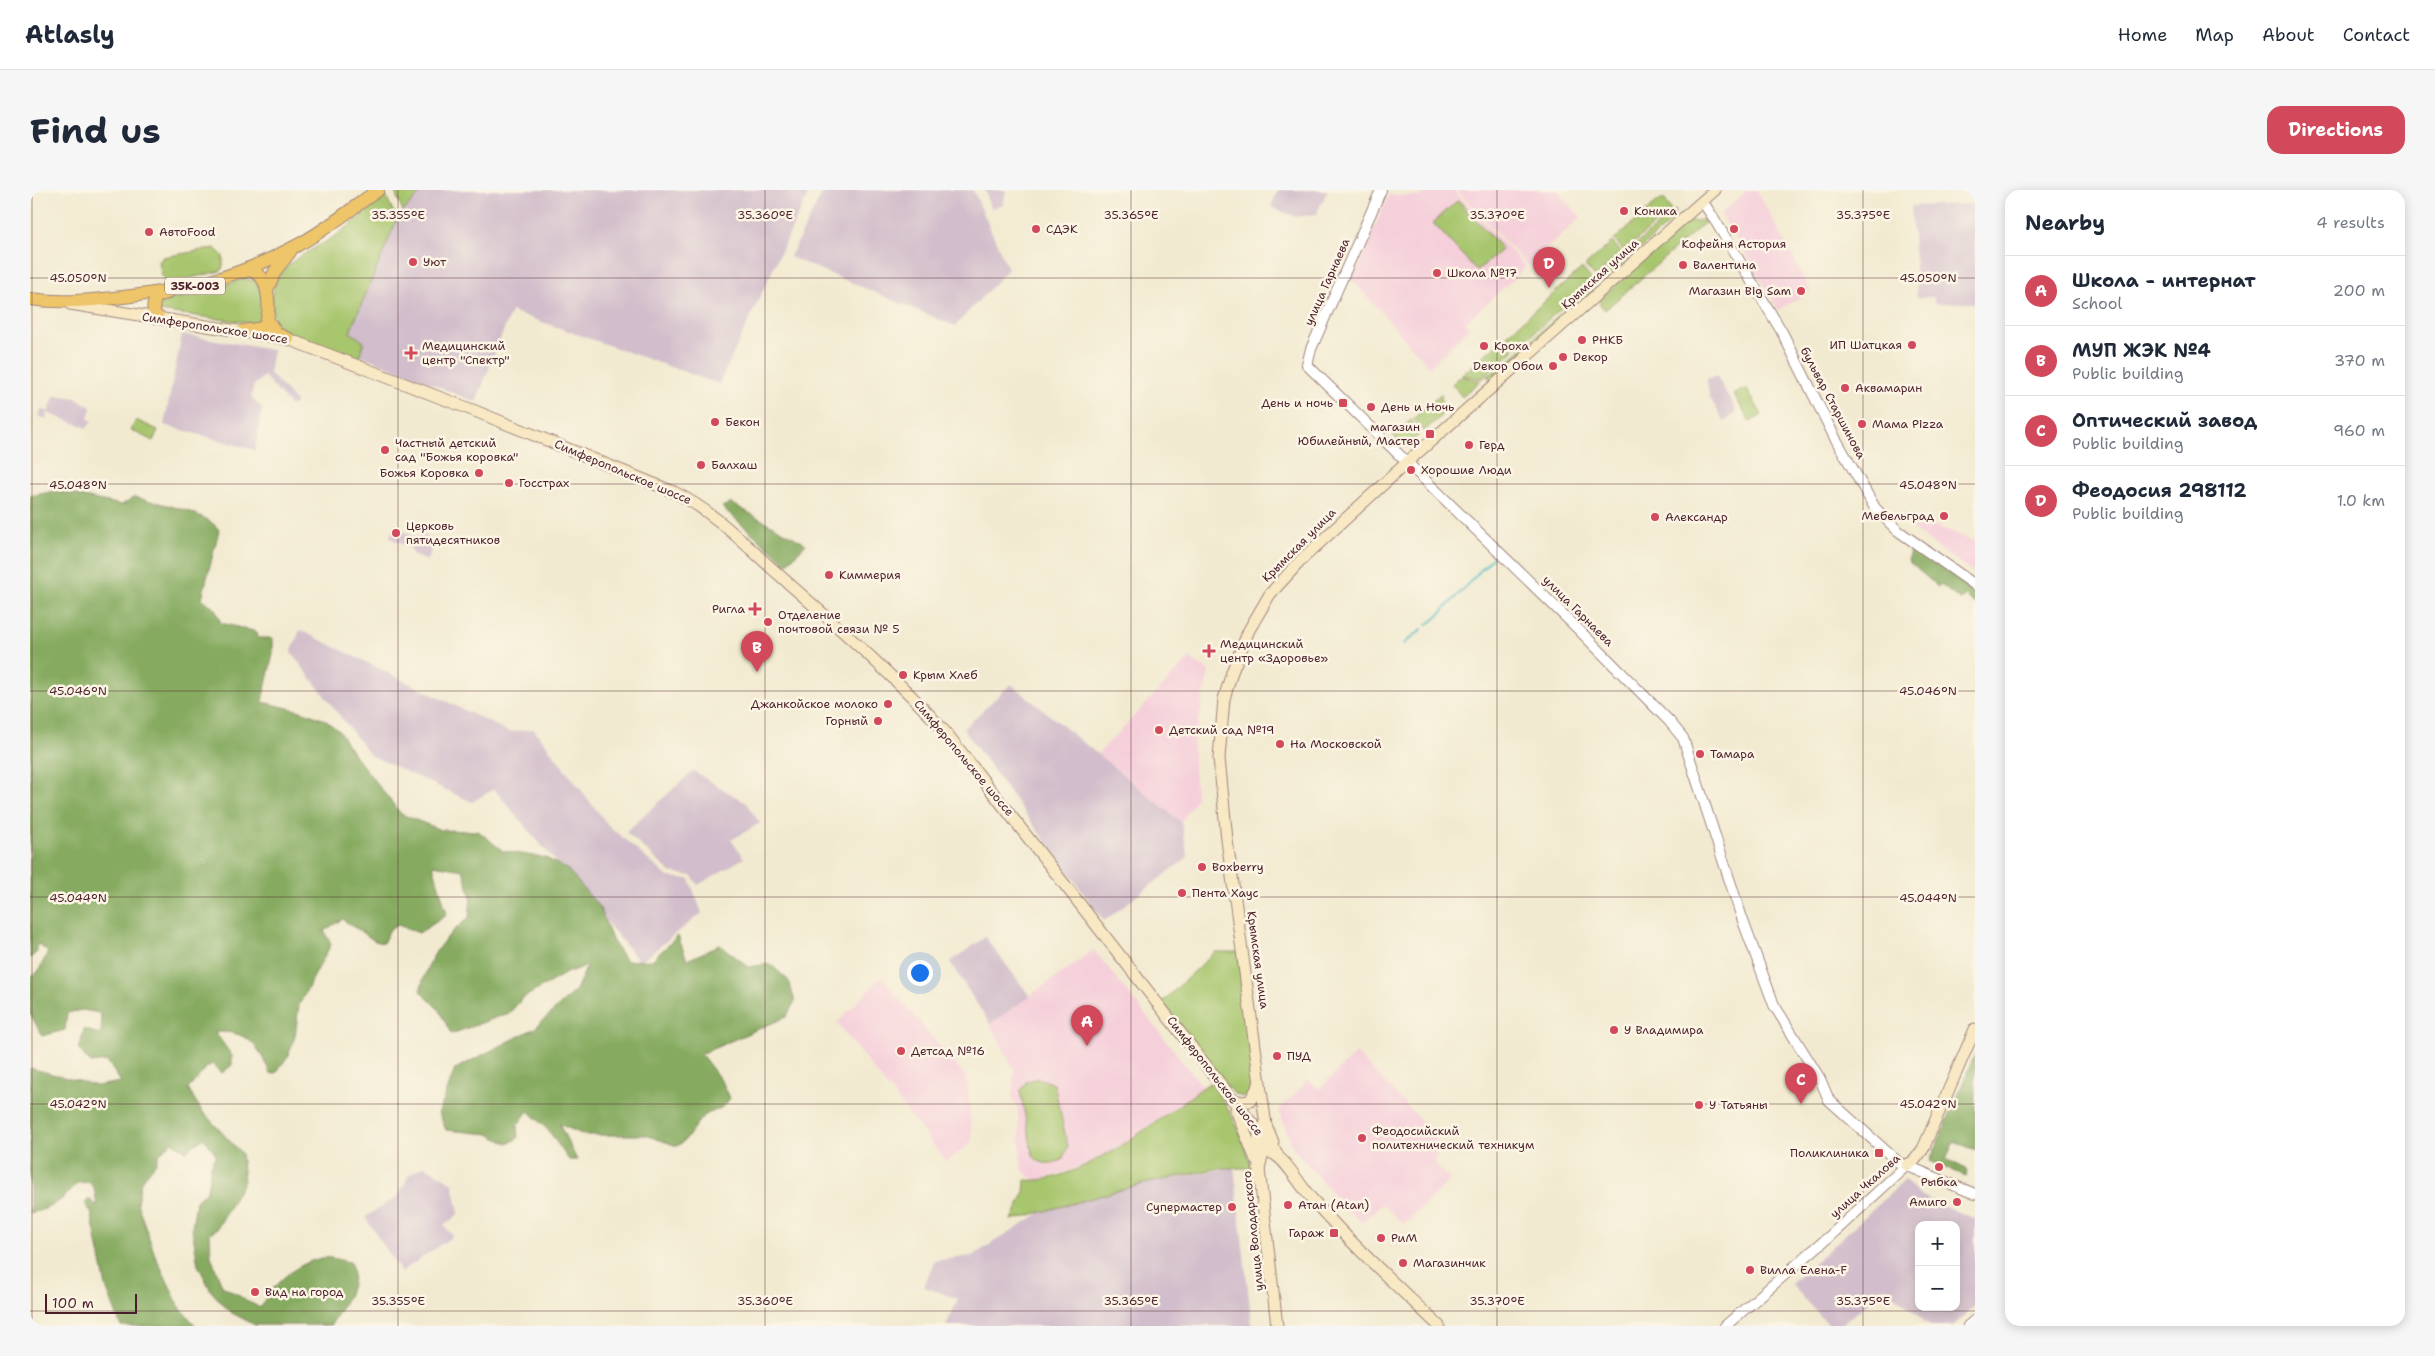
<!DOCTYPE html>
<meta charset="utf-8">
<style>
:root{--surface:#fff;--page:#f6f6f7;--text:#1f2937;--muted:#747a83;--line:#e0e1e3;--accent:#d1495b}
body{margin:0;font-family:"Shantell Sans",sans-serif;background:var(--page);color:var(--text)}
.controls{position:absolute;right:15px;bottom:15px;display:grid;overflow:hidden;border-radius:10px;box-shadow:0 2px 12px #0003}
.controls button{width:45px;height:45px;display:grid;place-items:center;padding:0;border:0;border-bottom:1px solid var(--line);background:var(--surface);color:var(--text);font:25px sans-serif}
.scale{position:absolute;left:15px;bottom:12px;width:92px;box-sizing:border-box;padding-left:5px;border:2px solid #4a1f2b;border-top:0;font-size:14px;line-height:18px;white-space:nowrap;color:#4a1f2b;-webkit-text-stroke:4px #fcf5e5;paint-order:stroke}
.you{position:absolute;left:889px;top:782px;width:18px;height:18px;margin:-12px;border:4px solid #fff;border-radius:50%;background:#1a73e8;box-shadow:0 0 0 8px #1a73e833}
.badge{display:grid;place-items:center;width:32px;height:32px;border-radius:50%;background:var(--accent);color:#fff;font-size:16px;font-weight:700}
.pin{position:absolute;translate:-50% -41px;filter:drop-shadow(0 1px 2px #0008)}
.pin::after{content:'';position:absolute;top:26px;width:18px;height:15px;background:inherit;clip-path:polygon(0 0,100% 0,50% 100%)}
.list{margin:0;padding:0;list-style:none}
h2{display:flex;justify-content:space-between;align-items:center;height:65px;margin:0;padding:0 20px;font-size:21px}
h2 small{font-size:16px;font-weight:400;color:var(--muted)}
.list li{display:grid;grid-template-columns:32px 1fr auto;gap:15px;align-items:center;box-sizing:border-box;height:70px;padding:0 20px;border-top:1px solid var(--line)}
.list b{display:block;font-size:19px;white-space:nowrap}
.list p{margin:0;font-size:16px;white-space:nowrap;color:var(--muted)}
.list em{font-size:16px;font-style:normal;color:var(--muted)}
.map{position:relative;flex:none;width:1945px;height:1136px;overflow:hidden;border-radius:15px}
header{display:flex;align-items:center;gap:30px;box-sizing:border-box;height:70px;padding:0 25px;background:var(--surface);border-bottom:1px solid var(--line)}
header strong{font-size:24px}
nav{display:flex;gap:28px;margin-inline-start:auto;font-size:18px}
.intro{display:flex;align-items:center;justify-content:space-between;box-sizing:border-box;height:120px;padding:0 30px}
h1{margin:0;font-size:35px}
.button{padding:12px 22px;border-radius:15px;background:var(--accent);color:#fff;font-size:18px;font-weight:700}
main{display:flex;gap:30px;padding:0 30px}
aside{flex:1;background:var(--surface);border-radius:15px;box-shadow:0 2px 12px #0003}
.map>svg:first-child{display:block}
.built{fill:#f5cfda}
.industrial{fill:#d1bdcb;fill-rule:evenodd}
.green{fill:#a8c66e;stroke:#79724c}
.forest{fill:#86ab61;stroke:#686546}
.lines{fill:none;stroke-linecap:round;stroke-linejoin:round}
.stream{stroke:#4fbcc8;stroke-width:2}
.tertiary-casing{stroke:#9e847e;stroke-width:12}
.secondary-casing{stroke:#9e847e;stroke-width:13}
.primary-casing{stroke:#9e847e;stroke-width:14}
.tertiary{stroke:#fff;stroke-width:10}
.secondary{stroke:#f8e8c3;stroke-width:11}
.primary{stroke:#eec569;stroke-width:12}
.ticks{fill:none;stroke:#4a1f2b;stroke-width:1;stroke-opacity:0.45}
.poi-dot{fill:#d1495b;stroke:#fcf5e5;stroke-width:2}
.labels{text-anchor:middle;stroke-width:5;stroke-linejoin:round;paint-order:stroke}
.shield{fill:#fcf5e5;stroke:#7f5f63;stroke-width:1}
.shield-label{font-size:11px;font-weight:bold;fill:#4a1f2b}
.poi-label{font-size:12px;fill:#4a1f2b;stroke:#fcf5e5;text-anchor:start}
.street-label{font-size:12px;fill:#4a1f2b;stroke:#fcf5e5}
.ticks-label{font-size:12px;text-anchor:middle;fill:#4a1f2b;stroke:#fcf5e5;stroke-width:5;stroke-linejoin:round;paint-order:stroke}
</style>
<header>
<strong>Atlasly</strong>
<nav><a>Home</a><a>Map</a><a>About</a><a>Contact</a></nav>
</header>
<div class="intro"><h1>Find us</h1><a class="button">Directions</a></div>
<main>
<div class="map">
<svg width="1945" height="1136" viewBox="0 0 1945 1136">
<rect width="100%" height="100%" fill="#fcf5e5"/>
<filter id="ink" filterUnits="userSpaceOnUse"><feTurbulence type="fractalNoise" baseFrequency=".02" numOctaves="2"/><feDisplacementMap in="SourceGraphic" scale="10" xChannelSelector="R" yChannelSelector="G"/><feConvolveMatrix kernelMatrix="1 2 1 2 8 2 1 2 1" color-interpolation-filters="sRGB"/></filter>
<filter id="wash" filterUnits="userSpaceOnUse"><feTurbulence type="fractalNoise" baseFrequency=".0096" numOctaves="4" result="noise"/><feDisplacementMap in="SourceGraphic" scale="20" xChannelSelector="R" yChannelSelector="G"/><feGaussianBlur stdDeviation="1.12" result="paint"/><feColorMatrix in="noise" values="0 0 0 0 0 0 0 0 0 0 0 0 0 0 0 0 0 1.4 0 .05"/><feComposite in="paint" operator="in"/></filter>
<g filter="url(#wash)">
<rect width="100%" height="100%" fill="#f2ead0"/>
<g class="built">
<path d="M1396,0H1424L1496,77L1435,133L1439,138L1400,177L1322,90L1359,4L1391,7Z"/>
<path d="M1427,0H1527L1551,27L1498,76Z"/>
<path d="M1718,0H1727L1781,101L1748,120L1715,63L1690,24Z"/>
<path d="M1887,329L1945,351V384L1882,339Z"/>
<path d="M1160,468L1179,481L1163,554L1166,608L1151,632L1067,565Z"/>
<path d="M1064,760L1173,897L1081,963L1047,978L1006,991L994,982L991,973L988,920L982,908L984,879L960,834Z"/>
<path d="M851,787L937,888L942,951L917,972L807,833Z"/>
<path d="M1326,863L1401,941L1408,955L1405,974L1420,990L1374,1034L1352,1014L1333,1032L1316,1019L1263,958L1249,920L1278,890L1289,899Z"/>
</g>
<g class="industrial">
<path d="M393,0H780L689,194L481,121L446,212L330,165L334,152L320,142L367,29Z"/>
<path d="M794,0H943L978,79L925,136L760,67Z"/>
<path d="M955,0H976L973,15L961,18Z"/>
<path d="M1248,0H1298L1286,24L1266,27L1241,17Z"/>
<path d="M1945,14V113H1904V107H1887L1881,16Z"/>
<path d="M152,144L243,160L239,182L266,212L261,216L234,186L224,195L221,207L232,219L225,260L134,235Z"/>
<path d="M1686,185L1704,216L1706,223L1694,232L1679,206L1677,189Z"/>
<path d="M25,205L46,208L61,217L58,229L62,231L57,238L18,223L16,229L9,226L12,219L18,222Z"/>
<path d="M364,337L385,347L393,345L406,351L397,371L384,365L380,358L359,348Z"/>
<path d="M270,440L479,542L504,539L578,635L638,687L659,689L672,723L610,772L464,599L442,612L340,565L261,462Z"/>
<path d="M981,494L1151,632L1158,667L1074,731L933,539Z"/>
<path d="M663,581L716,613L730,633L701,650L714,668L668,695L662,686L640,682L596,642Z"/>
<path d="M955,747L1000,806L960,834L920,772Z"/>
<path d="M394,976L423,993L429,1023L414,1036L423,1046L371,1082L335,1027L367,1007L380,984Z"/>
<path d="M1204,977L1222,1136H916L928,1109L894,1097L904,1071L942,1066L1011,1022L1113,994Z"/>
<path d="M1875,990L1890,1005L1945,1029V1116L1923,1136H1900L1855,1097L1810,1136H1800L1761,1094ZM1889,1035H1926V1117H1889Z"/>
</g>
<g class="green">
<path d="M364,0H393L373,22Z"/>
<path d="M356,6L367,29L320,142L334,152L329,167L325,169L252,140C244,132 242,124 242,112C244,70 278,65 308,44C324,33 340,19 356,6Z"/>
<path d="M1428,10L1472,59L1447,81L1403,33Z"/>
<path d="M1629,10H1635L1641,20L1594,61L1584,50Z"/>
<path d="M1645,20L1642,31L1573,92L1567,89Z"/>
<path d="M1679,29L1575,120L1570,115V109L1656,32Z"/>
<path d="M1582,52L1592,63L1565,87L1555,76Z"/>
<path d="M185,58L193,66V76L191,81L138,93L132,87L129,72L133,67Z"/>
<path d="M1552,78L1562,90L1487,158L1476,146Z"/>
<path d="M215,88L226,91C232,103 238,124 227,134L129,121L130,111L174,103Z"/>
<path d="M1564,92L1565,99L1494,164L1491,163L1466,188L1457,187L1489,162Z"/>
<path d="M1474,148L1484,160L1452,189L1432,185Z"/>
<path d="M1431,186L1450,191L1432,207L1422,194Z"/>
<path d="M1716,198L1732,225L1720,232L1704,205Z"/>
<path d="M1411,204V226L1394,241L1383,229Z"/>
<path d="M106,230L128,240L123,251L101,240Z"/>
<path d="M1381,230L1390,240L1387,243L1389,245L1375,258L1363,245Z"/>
<path d="M1185,762H1208L1224,880C1224,897 1221,918 1200,900L1132,812Z"/>
<path d="M1008,888L1024,894L1038,957L1032,970C1022,974 1011,976 1003,966L990,901L996,892Z"/>
<path d="M1179,893C1201,918 1213,946 1221,978H1190L1113,994L982,1030L994,1003L995,990C1049,996 1136,924 1179,893Z"/>
</g>
<g class="forest">
<path d="M25,301L92,315L104,307C126,313 176,321 189,340L172,408L185,419L191,433L227,442L228,448H243V464L232,512L271,521L295,530L308,540L325,566L371,624L411,640L448,641L473,661L516,668L538,680L570,718L582,750L596,771L622,770L648,746L657,770L690,755L719,777L740,774L758,790L765,811L756,827L671,864L693,893L700,908C690,924 680,919 671,929C660,940 663,946 647,956L616,945H554L529,934L547,970H539L518,940L498,921L487,936L488,948L478,954L459,944L416,940L409,923L425,879L505,838L546,800L557,776L538,782L493,808L479,823L421,844L409,820L390,801C399,767 411,749 439,728L441,707L433,680L403,675L417,725L389,743L368,735L360,739L353,753L345,751L312,729L294,741L301,754L269,815L265,846L258,866L246,883H240C227,854 219,841 185,842L202,866V875L192,883L182,874L177,877L158,899L172,921L211,963L214,991L187,1039L180,1043L181,1066L192,1096L230,1118C241,1095 266,1073 292,1068C300,1066 312,1071 320,1072C330,1095 312,1116 301,1135H225L200,1122L181,1101L168,1075L162,1038L166,1011L177,1000L181,976L186,964L174,948L156,961L142,952L129,964L126,973L111,991L107,1013L125,1065L149,1116L166,1136H91L76,1097L61,1022L55,1013L59,1009L67,1016L64,997L58,992L47,993C34,1010 21,1019 0,1023V878L67,896L91,892L77,871L61,873L49,860L54,839L70,845L72,836L70,823L52,820L37,823L35,840L12,846L0,823V787L8,782L18,762L7,753V762L0,768V306Z"/>
<path d="M701,313L776,354L757,374L692,317Z"/>
<path d="M1881,354L1945,402V414L1936,406L1930,410L1911,395L1908,397L1878,371Z"/>
<path d="M1945,864V960L1924,951L1916,969L1938,980L1936,986L1900,971Z"/>
</g>
<g class="lines">
<g class="stream">
<path d="M1397,435L1408,426L1464,366"/>
<path d="M1374,454L1392,439"/>
</g>
</g>
</g>
<g filter="url(#ink)">
<g class="lines">
<g class="tertiary-casing">
<g id="tertiary">
<path d="M1351,0L1281,159L1277,175L1547,438L1639,531L1653,548L1713,731L1744,815L1790,889L1799,910L1868,972L1945,1004"/>
<path d="M1672,11L1683,27L1752,142L1804,246L1845,318L1867,340L1945,395"/>
<path d="M1695,1136L1801,1045L1877,975"/>
<path d="M1938,1136L1945,1130"/>
</g>
</g>
<g class="secondary-casing">
<g id="secondary">
<path d="M40,114L258,149L445,221L644,302C685,322 714,354 748,384C806,435 865,486 917,544L1206,914L1247,963"/>
<path d="M1202,909L1211,912L1220,911L1230,893"/>
<path d="M1206,920L1226,970"/>
<path d="M1229,939V979L1247,1136"/>
<path d="M1243,952L1236,935L1231,901L1197,650L1189,568L1194,509L1202,482L1219,440L1240,404L1273,368L1384,266L1685,0"/>
<path d="M1877,975L1884,971L1893,959L1945,839"/>
<path d="M1229,979L1232,966L1236,962C1252,960 1271,998 1282,1009C1321,1054 1366,1095 1409,1136"/>
</g>
</g>
<g class="primary-casing">
<g id="primary">
<path d="M237,100L245,81L260,62"/>
<path d="M0,109C30,113 53,111 84,108C151,101 206,89 266,56C295,41 321,19 348,0"/>
<path d="M128,128C122,120 122,115 127,106L137,103"/>
<path d="M237,129L246,143L258,149"/>
<path d="M213,141L232,138C242,129 239,99 232,88C228,83 224,82 219,80L213,82"/>
</g>
</g>
<use href="#tertiary" class="tertiary"/>
<use href="#secondary" class="secondary"/>
<use href="#primary" class="primary"/>
</g>
</g>
<path class="ticks" d="M2,0V1136M368,0V1136M735,0V1136M1101,0V1136M1467,0V1136M1833,0V1136M0,88H1945M0,294H1945M0,501H1945M0,707H1945M0,914H1945M0,1121H1945"/>
<g class="poi-dot">
<circle cx="1594" cy="21" r="5"/>
<circle cx="1006" cy="39" r="5"/>
<circle cx="1704" cy="39" r="5"/>
<circle cx="119" cy="42" r="5"/>
<circle cx="383" cy="72" r="5"/>
<circle cx="1653" cy="75" r="5"/>
<circle cx="1407" cy="83" r="5"/>
<circle cx="1771" cy="101" r="5"/>
<circle cx="1552" cy="150" r="5"/>
<circle cx="1882" cy="155" r="5"/>
<circle cx="1454" cy="156" r="5"/>
<path d="M378.5 155.5h5v5h5v5h-5v5h-5v-5h-5v-5h5z"/>
<circle cx="1533" cy="167" r="5"/>
<circle cx="1523" cy="176" r="5"/>
<circle cx="1815" cy="198" r="5"/>
<rect x="1308" y="208" width="10" height="10" rx="2.5"/>
<circle cx="1341" cy="217" r="5"/>
<circle cx="685" cy="232" r="5"/>
<circle cx="1832" cy="234" r="5"/>
<rect x="1395" y="239" width="10" height="10" rx="2.5"/>
<circle cx="1439" cy="255" r="5"/>
<circle cx="355" cy="260" r="5"/>
<circle cx="671" cy="275" r="5"/>
<circle cx="1381" cy="280" r="5"/>
<circle cx="449" cy="283" r="5"/>
<circle cx="479" cy="293" r="5"/>
<circle cx="1914" cy="326" r="5"/>
<circle cx="1625" cy="327" r="5"/>
<circle cx="366" cy="343" r="5"/>
<circle cx="799" cy="385" r="5"/>
<path d="M722.5 411.5h5v5h5v5h-5v5h-5v-5h-5v-5h5z"/>
<circle cx="738" cy="432" r="5"/>
<path d="M1176.5 453.5h5v5h5v5h-5v5h-5v-5h-5v-5h5z"/>
<circle cx="873" cy="485" r="5"/>
<circle cx="858" cy="514" r="5"/>
<circle cx="848" cy="531" r="5"/>
<circle cx="1129" cy="540" r="5"/>
<circle cx="1250" cy="554" r="5"/>
<circle cx="1670" cy="564" r="5"/>
<circle cx="1172" cy="677" r="5"/>
<circle cx="1152" cy="703" r="5"/>
<circle cx="1584" cy="840" r="5"/>
<circle cx="871" cy="861" r="5"/>
<circle cx="1247" cy="866" r="5"/>
<circle cx="1669" cy="915" r="5"/>
<circle cx="1332" cy="948" r="5"/>
<rect x="1844" y="958" width="10" height="10" rx="2.5"/>
<circle cx="1909" cy="977" r="5"/>
<circle cx="1927" cy="1012" r="5"/>
<circle cx="1258" cy="1015" r="5"/>
<circle cx="1202" cy="1017" r="5"/>
<rect x="1299" y="1038" width="10" height="10" rx="2.5"/>
<circle cx="1351" cy="1048" r="5"/>
<circle cx="1373" cy="1073" r="5"/>
<circle cx="1720" cy="1080" r="5"/>
<circle cx="225" cy="1102" r="5"/>
</g>
<g class="labels">
<rect class="shield" x="135" y="87.5" width="60" height="17" rx="4"/>
<g class="shield-label">
<text x="165" y="100">35К-003</text>
</g>
<g class="poi-label">
<text x="1604" y="25">Коника</text>
<text x="1016" y="43">СДЭК</text>
<text x="129" y="46">АвтоFood</text>
<text x="1704" y="58" text-anchor="middle">Кофейня Астория</text>
<text x="393" y="76">Уют</text>
<text x="1663" y="79">Валентина</text>
<text x="1417" y="87">Школа №17</text>
<text x="1761" y="105" text-anchor="end">Магазин Big Sam</text>
<text x="1562" y="154">РНКБ</text>
<text x="1872" y="159" text-anchor="end">ИП Шатцкая</text>
<text x="392" y="160">Медицинский<tspan x="392" dy="14">центр "Спектр"</tspan></text>
<text x="1464" y="160">Кроха</text>
<text x="1543" y="171">Dекор</text>
<text x="1513" y="180" text-anchor="end">Dекор Обои</text>
<text x="1825" y="202">Аквамарин</text>
<text x="1303" y="217" text-anchor="end">День и ночь</text>
<text x="1351" y="221">День и Ночь</text>
<text x="695" y="236">Бекон</text>
<text x="1842" y="238">Мама Pizza</text>
<text x="1390" y="241" text-anchor="end">магазин<tspan x="1390" dy="14">Юбилейный, Мастер</tspan></text>
<text x="365" y="257">Частный детский<tspan x="365" dy="14">сад "Божья коровка"</tspan></text>
<text x="1449" y="259">Герд</text>
<text x="681" y="279">Балхаш</text>
<text x="1391" y="284">Хорошие Люди</text>
<text x="439" y="287" text-anchor="end">Божья Коровка</text>
<text x="489" y="297">Госстрах</text>
<text x="1904" y="330" text-anchor="end">Мебельград</text>
<text x="1635" y="331">Александр</text>
<text x="376" y="340">Церковь<tspan x="376" dy="14">пятидесятников</tspan></text>
<text x="809" y="389">Киммерия</text>
<text x="715" y="423" text-anchor="end">Ригла</text>
<text x="748" y="429">Отделение<tspan x="748" dy="14">почтовой связи № 5</tspan></text>
<text x="1190" y="458">Медицинский<tspan x="1190" dy="14">центр «Здоровье»</tspan></text>
<text x="883" y="489">Крым Хлеб</text>
<text x="848" y="518" text-anchor="end">Джанкойское молоко</text>
<text x="838" y="535" text-anchor="end">Горный</text>
<text x="1139" y="544">Детский сад №19</text>
<text x="1260" y="558">На Московской</text>
<text x="1680" y="568">Тамара</text>
<text x="1182" y="681">Boxberry</text>
<text x="1162" y="707">Пента Хаус</text>
<text x="1594" y="844">У Владимира</text>
<text x="881" y="865">Детсад №16</text>
<text x="1257" y="870">ПУД</text>
<text x="1679" y="919">У Татьяны</text>
<text x="1342" y="945">Феодосийский<tspan x="1342" dy="14">политехнический техникум</tspan></text>
<text x="1839" y="967" text-anchor="end">Поликлиника</text>
<text x="1909" y="996" text-anchor="middle">Рыбка</text>
<text x="1917" y="1016" text-anchor="end">Амиго</text>
<text x="1268" y="1019">Атан (Atan)</text>
<text x="1192" y="1021" text-anchor="end">Супермастер</text>
<text x="1294" y="1047" text-anchor="end">Гараж</text>
<text x="1361" y="1052">РиМ</text>
<text x="1383" y="1077">Магазинчик</text>
<text x="1730" y="1084">Вилла Елена-F</text>
<text x="235" y="1106">Вид на город</text>
</g>
<g class="street-label">
<text transform="translate(1570 84) rotate(-42)" y="4">Крымская улица</text>
<text transform="translate(1297 92) rotate(-66)" y="4">улица Гарнаева</text>
<text transform="translate(185 138) rotate(9)" y="4">Симферопольское шоссе</text>
<text transform="translate(1803 213) rotate(62)" y="4">бульвар Старшинова</text>
<text transform="translate(593 282) rotate(23)" y="4">Симферопольское шоссе</text>
<text transform="translate(1269 355) rotate(-45)" y="4">Крымская улица</text>
<text transform="translate(1548 421) rotate(45)" y="4">улица Гарнаева</text>
<text transform="translate(934 568) rotate(50)" y="4">Симферопольское шоссе</text>
<text transform="translate(1228 770) rotate(82)" y="4">Крымская улица</text>
<text transform="translate(1185 886) rotate(52)" y="4">Симферопольское шоссе</text>
<text transform="translate(1835 996) rotate(-42)" y="4">улица Чкалова</text>
<text transform="translate(1223 1041) rotate(-96)" y="4">улица Володарского</text>
</g>
</g>
<g class="ticks-label">
<text x="368" y="29">35.355°E</text>
<text x="735" y="29">35.360°E</text>
<text x="1101" y="29">35.365°E</text>
<text x="1467" y="29">35.370°E</text>
<text x="1833" y="29">35.375°E</text>
<text x="48" y="92">45.050°N</text>
<text x="1898" y="92">45.050°N</text>
<text x="48" y="299">45.048°N</text>
<text x="1898" y="299">45.048°N</text>
<text x="48" y="505">45.046°N</text>
<text x="1898" y="505">45.046°N</text>
<text x="48" y="712">45.044°N</text>
<text x="1898" y="712">45.044°N</text>
<text x="48" y="918">45.042°N</text>
<text x="1898" y="918">45.042°N</text>
<text x="368" y="1115">35.355°E</text>
<text x="735" y="1115">35.360°E</text>
<text x="1101" y="1115">35.365°E</text>
<text x="1467" y="1115">35.370°E</text>
<text x="1833" y="1115">35.375°E</text>
</g>
</svg>
<div class="controls">
<button>+</button>
<button>−</button>
</div>
<div class="scale">100 m</div>
<div class="you"></div>
<div class="pin badge" style="left:1057px;top:856px">A</div>
<div class="pin badge" style="left:727px;top:482px">B</div>
<div class="pin badge" style="left:1771px;top:914px">C</div>
<div class="pin badge" style="left:1519px;top:98px">D</div>
</div>
<aside>
<h2>Nearby<small>4 results</small></h2>
<ul class="list">
<li><span class="badge">A</span><div><b>Школа - интернат</b><p>School</p></div><em>200 m</em></li>
<li><span class="badge">B</span><div><b>МУП ЖЭК №4</b><p>Public building</p></div><em>370 m</em></li>
<li><span class="badge">C</span><div><b>Оптический завод</b><p>Public building</p></div><em>960 m</em></li>
<li><span class="badge">D</span><div><b>Феодосия 298112</b><p>Public building</p></div><em>1.0 km</em></li>
</ul>
</aside>
</main>
